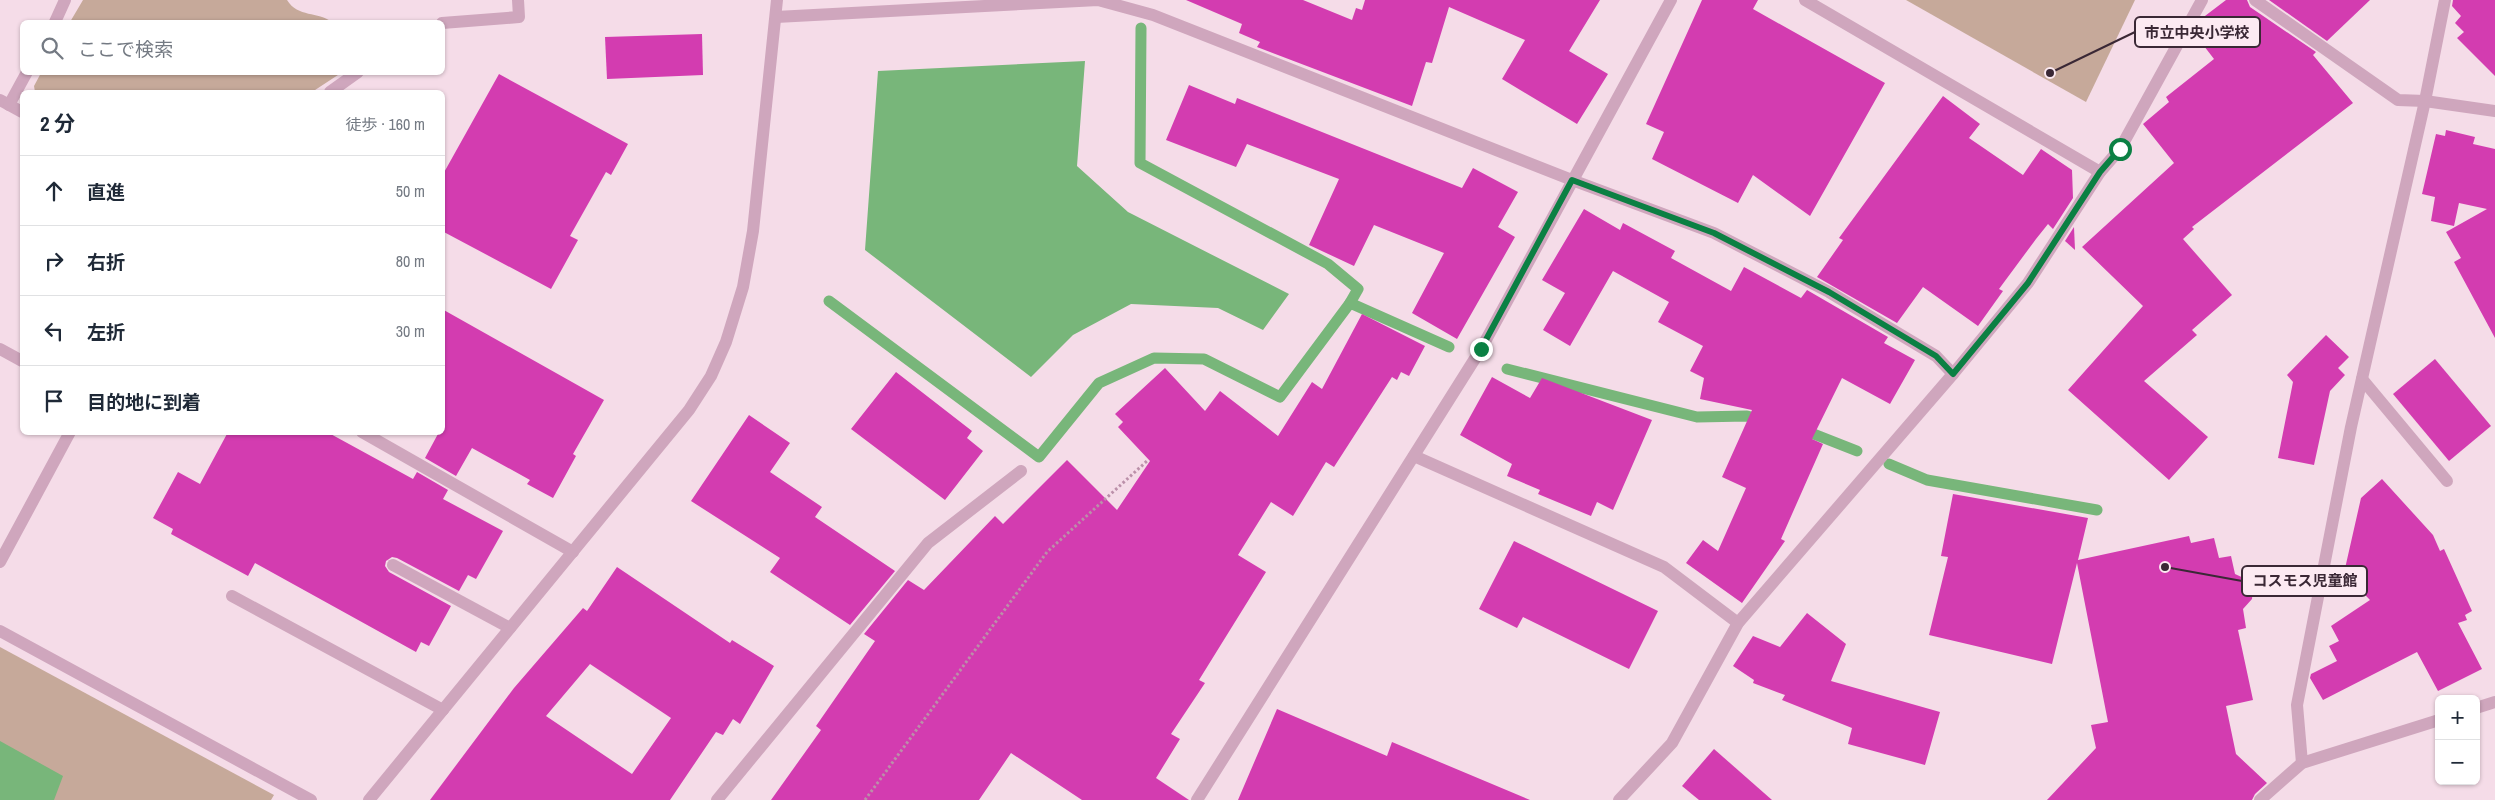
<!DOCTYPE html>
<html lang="ja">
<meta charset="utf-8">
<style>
:root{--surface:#fff;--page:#f6f6f7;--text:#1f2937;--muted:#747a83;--line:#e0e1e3}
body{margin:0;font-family:"Archivo Narrow","Noto Sans JP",sans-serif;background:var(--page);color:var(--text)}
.controls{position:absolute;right:15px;bottom:15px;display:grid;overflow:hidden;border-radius:8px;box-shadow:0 1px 4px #0004}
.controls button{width:45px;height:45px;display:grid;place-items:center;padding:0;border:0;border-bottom:1px solid var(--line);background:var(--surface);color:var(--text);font:25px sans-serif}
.stop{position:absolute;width:15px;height:15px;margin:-11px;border:4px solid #0b8043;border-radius:50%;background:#fff}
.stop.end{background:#0b8043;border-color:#fff;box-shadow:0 1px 5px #0008}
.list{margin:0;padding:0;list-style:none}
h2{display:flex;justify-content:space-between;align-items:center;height:65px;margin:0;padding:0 20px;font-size:21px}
h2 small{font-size:16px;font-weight:400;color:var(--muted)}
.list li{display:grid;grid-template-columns:32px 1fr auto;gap:15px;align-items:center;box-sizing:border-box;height:70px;padding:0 20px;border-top:1px solid var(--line)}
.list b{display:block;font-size:19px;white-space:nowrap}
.list em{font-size:16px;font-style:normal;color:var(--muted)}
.icon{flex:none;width:28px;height:28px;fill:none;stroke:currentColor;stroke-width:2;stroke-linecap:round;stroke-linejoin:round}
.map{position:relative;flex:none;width:2495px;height:800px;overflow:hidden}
.search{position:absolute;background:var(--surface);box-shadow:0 1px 4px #0004;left:20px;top:20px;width:425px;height:55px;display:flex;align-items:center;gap:12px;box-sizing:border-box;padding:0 18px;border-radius:8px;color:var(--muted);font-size:19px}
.panel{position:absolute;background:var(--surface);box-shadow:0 1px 4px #0004;left:20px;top:90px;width:425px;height:345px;border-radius:8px}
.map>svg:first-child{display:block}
.green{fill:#c6a99a}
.water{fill:#78b67a}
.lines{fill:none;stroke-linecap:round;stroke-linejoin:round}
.stream{stroke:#78b67a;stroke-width:11}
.building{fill:#d33cb0;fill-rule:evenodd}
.path{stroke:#bb90a9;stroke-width:3;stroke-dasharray:2.5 2.5;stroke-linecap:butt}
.minor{stroke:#cfa6bd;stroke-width:12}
.route{stroke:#0b8043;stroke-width:6}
.leader{fill:none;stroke:#3a2835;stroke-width:2}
.callout-dot{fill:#3a2835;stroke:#fceaf2;stroke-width:2}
.callout{fill:#fceaf2;stroke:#3a2835;stroke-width:2}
.callout-label{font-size:15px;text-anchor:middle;font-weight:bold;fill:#3a2835}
</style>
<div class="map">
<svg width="2495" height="800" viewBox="0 0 2495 800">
<rect width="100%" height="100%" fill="#f5dce8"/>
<g class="green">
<path d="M83,0H287C298,18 318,11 332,22H70Z"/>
<path d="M1906,0H2135L2086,102Z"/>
<path d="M41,73V72L341,73L312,92H35L34,86Z"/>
<path d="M0,647L274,795L271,800H0Z"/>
</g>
<g class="water">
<path d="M1085,61L1077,166L1128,212L1289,294L1263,330L1218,308L1131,304L1073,335L1031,377L865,250L878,71Z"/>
<path d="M0,741L63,776L54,800H0Z"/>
</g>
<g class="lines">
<g class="stream">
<path d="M1141,28L1140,163L1328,264L1358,289L1350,303"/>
<path d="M829,301L1039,457L1099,383L1154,358L1204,359L1280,397L1350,303L1449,347"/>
<path d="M1507,369L1697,417L1747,416L1763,420"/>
<path d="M1801,429L1857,451"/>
<path d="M1889,464L1927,480L2097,510"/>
</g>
</g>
<g class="building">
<path d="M1186,0H1303L1352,20L1356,8L1362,10L1365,0H1600L1569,51L1608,74L1577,124L1502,79L1525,40L1449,7L1432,63L1426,62L1412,106L1257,47L1260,42L1239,33L1242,24Z"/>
<path d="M1702,0H1758L1753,9L1885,83L1810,216L1753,175L1738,203L1652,159L1664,132L1646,124Z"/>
<path d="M2226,0H2247L2250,7L2316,52L2313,55L2353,103L2192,227L2194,229L2183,239L2232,295L2192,330L2197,335L2144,381L2208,437L2169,480L2068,390L2143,306L2082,247L2174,163L2143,124L2169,102L2166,97L2214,59L2194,33L2201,19Z"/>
<path d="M2269,0H2370L2327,41Z"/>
<path d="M2453,0H2495V76L2457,38L2464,32L2455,23L2461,16L2452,6Z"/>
<path d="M702,34L703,75L607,79L605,37Z"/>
<path d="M499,74L628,144L611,175L606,172L570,236L578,240L551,289L442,231V176Z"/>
<path d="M1189,85L1235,104L1237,98L1462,188L1473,168L1518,192L1498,227L1515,237L1457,339L1412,313L1444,253L1374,225L1354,266L1309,245L1339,179L1247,144L1236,167L1166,140Z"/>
<path d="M1943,96L1980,124L1969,138L2023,175L2041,149L2072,170L2073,198L2053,229L2048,224L2036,239L1999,289L2003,291L1978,326L1923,287L1897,323L1817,277L1843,240L1839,238Z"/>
<path d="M2446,130L2475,137L2473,144L2495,149V338L2454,262L2461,258L2446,232L2487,209L2459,203L2454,226L2431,221L2435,197L2422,194L2436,134L2445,136Z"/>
<path d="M1584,209L1620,230L1623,223L1675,251L1671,258L1731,291L1744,267L1801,298L1807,290L1888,337L1884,343L1915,360L1890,404L1842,378L1812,439L1823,444L1781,539L1785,541L1742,603L1686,563L1703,540L1718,551L1746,488L1722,477L1752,410L1700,399L1704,378L1690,371L1703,346L1658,322L1669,302L1613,271L1570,346L1543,330L1565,293L1542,280Z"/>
<path d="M2074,227L2075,250L2065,241Z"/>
<path d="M442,309L604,400L573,454L576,456L553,498L527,484L530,480L472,448L456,476L425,458L439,432H442Z"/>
<path d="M1362,314L1425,346L1409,376L1401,372L1397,380L1392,377L1334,467L1326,462L1293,516L1271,502L1238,555L1266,572L1199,680L1205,683L1171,734L1180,739L1156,778L1189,800H1082L1011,753L979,800H771L821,730L816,726L875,641L864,634L908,580L924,590L995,516L1003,524L1067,460L1117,510L1150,461L1118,427L1123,422L1115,414L1165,368L1205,411L1220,391L1278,436L1312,382L1322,389Z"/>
<path d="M2326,335L2349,357L2338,368L2345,375L2330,391L2314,465L2278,458L2293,382L2287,375Z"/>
<path d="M2435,359L2491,426L2449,461L2393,394Z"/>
<path d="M896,372L972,431L967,438L983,451L945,500L851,429Z"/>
<path d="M1492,377L1530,398L1542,378L1652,420L1613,510L1597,502L1591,516L1538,494L1540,490L1507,476L1512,464L1460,435Z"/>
<path d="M749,415L790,443L770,472L822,507L815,517L895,571L850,625L770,572L780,558L691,501Z"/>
<path d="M228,432H327L413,479L417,472L448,490L443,499L503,531L476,579L468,575L459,591L397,558L392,557L386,561L385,566L389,572L451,606L429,646L421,642L416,652L255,563L248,576L171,534L173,529L153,518L178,472L200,484Z"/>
<path d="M2382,479L2433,535L2440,551L2444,549L2472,611L2465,615L2467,620L2458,623L2482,669L2438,691L2417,652L2323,700L2310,678L2311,674L2337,661L2329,646L2339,641L2331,626L2370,600L2344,573L2361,498Z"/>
<path d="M1953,494L2088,518L2078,560L2189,536L2191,543L2214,538L2219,558L2231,556L2235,574L2248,580L2253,588L2252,599L2243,609L2246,628L2238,630L2253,700L2226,706L2236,754L2267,783L2255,794L2252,800H2047L2096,748L2091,725L2108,722L2077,563L2052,664L1929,635L1948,557L1941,556Z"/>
<path d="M1514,541L1658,611L1629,669L1523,617L1517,628L1479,609Z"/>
<path d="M617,567L730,643L732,640L774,666L740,724L733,719L723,735L716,732L670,800H430L514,688L583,608L587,611ZM590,664L671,718L632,774L546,716Z"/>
<path d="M1807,613L1846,644L1831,681L1940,712L1925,765L1848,744L1852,728L1782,700L1785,695L1753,683L1754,680L1733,666L1753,636L1780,647Z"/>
<path d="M1277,709L1387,756L1392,742L1530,800H1238Z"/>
<path d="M1714,749L1772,800H1699L1682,786Z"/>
</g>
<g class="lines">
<path class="path" d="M865,800L1047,552L1147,461"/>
<g class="minor">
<path d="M1805,0L2100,172"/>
<path d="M2255,0L2398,100L2425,101L2495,111"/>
<path d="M776,17L1098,0L1153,15L1572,180L1714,233L1829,292L1936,356L1953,374"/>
<path d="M55,22L65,0"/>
<path d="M442,23L519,17L518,0"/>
<path d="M330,92L358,72"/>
<path d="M0,100L22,112"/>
<path d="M9,105L27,72"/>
<path d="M0,349L22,361"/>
<path d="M2362,379L2447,481"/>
<path d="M362,432L573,552"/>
<path d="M1414,456L1664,567L1738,623"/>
<path d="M0,562L70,432"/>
<path d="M393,565L510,628"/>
<path d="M232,596L443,710"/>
<path d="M0,631L311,800"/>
<path d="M2476,708L2495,702"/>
<path d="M2302,763L2297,705L2351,427L2425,101L2445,0"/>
<path d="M369,800L689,410L711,376L726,342L743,287L753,231L777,0"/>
<path d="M717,800L928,543L1021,471"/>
<path d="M1197,800L1481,349L1671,0"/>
<path d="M1619,800L1672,743L1738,623L1953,374L2028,283L2100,172L2120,149L2202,0"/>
<path d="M2260,800L2302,763L2439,720"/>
</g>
</g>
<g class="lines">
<path class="route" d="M1481,349L1572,180L1714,233L1829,292L1936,356L1953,374L2028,283L2100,172L2120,149"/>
</g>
<path class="leader" d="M2050 73L2135 32M2165 567L2242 581"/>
<g class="callout-dot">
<circle cx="2050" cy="73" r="5"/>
<circle cx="2165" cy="567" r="5"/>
</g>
<g class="callout">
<rect x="2135" y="17" width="125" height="30" rx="5"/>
<rect x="2242" y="566" width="125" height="30" rx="5"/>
</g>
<g class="callout-label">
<text x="2197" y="38">市立中央小学校</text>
<text x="2305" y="586">コスモス児童館</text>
</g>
</svg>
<div class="controls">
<button>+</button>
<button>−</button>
</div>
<div class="stop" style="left:2120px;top:149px"></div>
<div class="stop end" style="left:1481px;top:349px"></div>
<div class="search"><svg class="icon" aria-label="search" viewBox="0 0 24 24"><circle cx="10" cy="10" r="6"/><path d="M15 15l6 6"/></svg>ここで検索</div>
<section class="panel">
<h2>2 分<small>徒歩 · 160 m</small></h2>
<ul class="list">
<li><svg class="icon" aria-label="ahead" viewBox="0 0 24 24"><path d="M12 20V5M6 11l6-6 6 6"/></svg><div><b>直進</b></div><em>50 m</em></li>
<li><svg class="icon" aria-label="right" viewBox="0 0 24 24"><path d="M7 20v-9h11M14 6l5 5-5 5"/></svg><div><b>右折</b></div><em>80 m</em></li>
<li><svg class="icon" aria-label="left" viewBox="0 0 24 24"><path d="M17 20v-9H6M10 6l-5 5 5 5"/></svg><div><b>左折</b></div><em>30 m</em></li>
<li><svg class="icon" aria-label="arrive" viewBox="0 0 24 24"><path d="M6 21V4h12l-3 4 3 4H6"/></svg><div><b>目的地に到着</b></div></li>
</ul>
</section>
</div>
